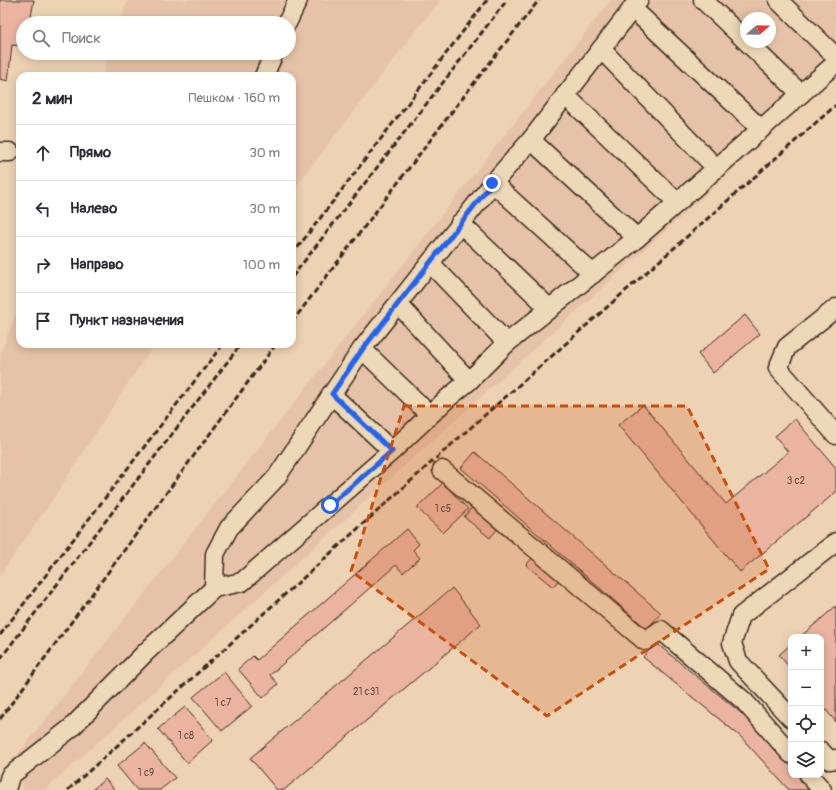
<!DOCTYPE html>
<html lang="ru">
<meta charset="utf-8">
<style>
:root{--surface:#fff;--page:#f7f7f7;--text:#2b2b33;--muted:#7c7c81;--line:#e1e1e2}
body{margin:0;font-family:Pangolin,sans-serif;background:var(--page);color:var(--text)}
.controls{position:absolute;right:12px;bottom:12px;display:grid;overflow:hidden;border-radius:8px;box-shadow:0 2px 10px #0003}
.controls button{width:36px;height:36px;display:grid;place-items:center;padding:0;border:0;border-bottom:1px solid var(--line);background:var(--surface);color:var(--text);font:20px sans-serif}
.compass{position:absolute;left:740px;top:12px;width:36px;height:36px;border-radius:50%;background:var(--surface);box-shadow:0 2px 10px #0003;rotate:70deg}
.stop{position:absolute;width:12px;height:12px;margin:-9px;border:3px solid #2563eb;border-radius:50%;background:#fff}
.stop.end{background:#2563eb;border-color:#fff;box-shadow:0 1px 4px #0008}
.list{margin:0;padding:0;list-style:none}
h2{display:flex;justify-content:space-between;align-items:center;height:52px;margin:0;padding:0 16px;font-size:17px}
h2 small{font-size:13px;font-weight:400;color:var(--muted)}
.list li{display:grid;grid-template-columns:26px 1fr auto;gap:12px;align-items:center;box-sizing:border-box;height:56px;padding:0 16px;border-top:1px solid var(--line)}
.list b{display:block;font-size:15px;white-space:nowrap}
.list em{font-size:13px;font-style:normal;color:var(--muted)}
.icon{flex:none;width:22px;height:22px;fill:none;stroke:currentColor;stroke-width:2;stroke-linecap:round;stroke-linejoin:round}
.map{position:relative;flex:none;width:836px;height:790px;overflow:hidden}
.search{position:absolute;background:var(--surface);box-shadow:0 2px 10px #0003;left:16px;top:16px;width:280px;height:44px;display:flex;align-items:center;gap:10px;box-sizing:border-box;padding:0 14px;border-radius:22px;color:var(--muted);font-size:15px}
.panel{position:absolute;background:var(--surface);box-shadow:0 2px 10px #0003;left:16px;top:72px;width:280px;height:276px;border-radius:12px}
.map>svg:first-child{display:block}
.built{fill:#e6c3a8;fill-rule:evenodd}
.building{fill:#eab4a1;stroke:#3b2a1e}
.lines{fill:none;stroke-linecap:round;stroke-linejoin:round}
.minor-casing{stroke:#3b2a1e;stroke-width:21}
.minor{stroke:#edd8b7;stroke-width:18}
.rail{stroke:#3b2a1e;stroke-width:3;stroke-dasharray:6 3;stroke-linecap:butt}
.route{stroke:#2563eb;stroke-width:5}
.marked{fill:#c55010;fill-opacity:0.2;stroke:#c55010;stroke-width:3;stroke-dasharray:8 5;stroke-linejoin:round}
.labels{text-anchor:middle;stroke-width:3;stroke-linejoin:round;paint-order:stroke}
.number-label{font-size:10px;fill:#674c3f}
</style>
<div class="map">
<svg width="836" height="790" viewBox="0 0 836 790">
<rect width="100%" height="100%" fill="#eed2b4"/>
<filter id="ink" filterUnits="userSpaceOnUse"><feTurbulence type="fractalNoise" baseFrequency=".025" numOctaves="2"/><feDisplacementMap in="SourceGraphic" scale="8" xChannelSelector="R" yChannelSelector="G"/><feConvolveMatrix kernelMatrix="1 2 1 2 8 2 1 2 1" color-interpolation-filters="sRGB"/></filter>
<g filter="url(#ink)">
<g class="built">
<path d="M128,0H440L292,191V76H102L110,53H289V23H120Z"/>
<path d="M611,0H836V77L45,790H24L11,763ZM746,18H770V42H746Z"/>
<path d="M20,303V344H155L128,383L47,508L0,575V354Z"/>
</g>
<g class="building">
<path d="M0,0H34L30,23H23V46L12,45L8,81L0,79Z"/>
<path d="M745,315L760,334L713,373L698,354Z"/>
<path d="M643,405L726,504L788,452L775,436L795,419L836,468V492L740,572L618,425Z"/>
<path d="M475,452L661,613L647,629L461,468Z"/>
<path d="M443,483L468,509L443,533L417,508Z"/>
<path d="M473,506L499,527L490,538L464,517Z"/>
<path d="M407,529L419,544L413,550L420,558L403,573L396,565L270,675L278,684L263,698L238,669L253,656L257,660Z"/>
<path d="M535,555L561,577L553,587L526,565Z"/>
<path d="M452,588L481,624L284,790H277L250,758Z"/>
<path d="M836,606V722L821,704V637H800Z"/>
<path d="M655,642L758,727L791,766V775H799L811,790H789L740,736L643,657Z"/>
<path d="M791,644V669L779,655Z"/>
<path d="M224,672L252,706L222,731L193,697Z"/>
<path d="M185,707L213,740L187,763L158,729Z"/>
<path d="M145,743L175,778L160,790H137L117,766Z"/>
<path d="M105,779L115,790H92Z"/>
</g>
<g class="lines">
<g class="minor-casing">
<g id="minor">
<path d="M703,0L746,41"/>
<path d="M778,0L836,57"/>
<path d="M632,8L761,129"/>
<path d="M287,23L298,0"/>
<path d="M747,42L801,94"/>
<path d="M601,49L716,168"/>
<path d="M264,76L274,53"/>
<path d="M565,95L677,202"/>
<path d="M531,140L637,238"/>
<path d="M0,152H10"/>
<path d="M493,183L593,274"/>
<path d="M460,223L550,309"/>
<path d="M430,263L507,343"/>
<path d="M398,304L469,381"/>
<path d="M836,308L787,347L778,368L836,435"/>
<path d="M362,349L430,415"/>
<path d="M331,394L392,451"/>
<path d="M442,470L645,641L661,630L744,701L791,754"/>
<path d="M214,588L215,554L229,528L276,478L362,349L493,183L531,140L639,0"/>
<path d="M791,718L738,661L732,643L741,616L836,542"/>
<path d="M821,751L829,760L836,759"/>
<path d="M809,775L822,790"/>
<path d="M6,790L10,776L71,728L146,652L214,588L242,582L392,451L448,398L469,381L507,343L637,238L836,63"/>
</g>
</g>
<use href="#minor" class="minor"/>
<g class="rail">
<path d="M292,255L487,0"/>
<path d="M292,277L507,0"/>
<path d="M292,322L460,101L539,0"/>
<path d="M0,635L223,344"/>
<path d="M0,659L241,344"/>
<path d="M0,719L276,344"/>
<path d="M68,790L434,460L836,105"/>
</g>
</g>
</g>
<g class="lines" filter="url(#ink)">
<path class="route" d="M330,505L392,451L332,394L362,350L492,183"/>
</g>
<path class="marked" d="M404,406H687L769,569L547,716L351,571Z"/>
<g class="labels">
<g class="number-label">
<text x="796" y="484">3 с2</text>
<text x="443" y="512">1 с5</text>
<text x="366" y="695">21 с31</text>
<text x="223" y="706">1 с7</text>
<text x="186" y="739">1 с8</text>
<text x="146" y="776">1 с9</text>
</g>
</g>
</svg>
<div class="controls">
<button>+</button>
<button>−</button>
<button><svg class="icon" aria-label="locate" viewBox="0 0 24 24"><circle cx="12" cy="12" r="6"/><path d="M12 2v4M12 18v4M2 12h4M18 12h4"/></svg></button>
<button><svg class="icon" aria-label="layers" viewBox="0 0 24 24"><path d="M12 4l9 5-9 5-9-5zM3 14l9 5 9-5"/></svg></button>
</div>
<svg class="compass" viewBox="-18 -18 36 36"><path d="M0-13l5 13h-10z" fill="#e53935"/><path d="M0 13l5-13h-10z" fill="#7c7c81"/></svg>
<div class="stop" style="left:330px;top:505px"></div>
<div class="stop end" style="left:492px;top:183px"></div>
<div class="search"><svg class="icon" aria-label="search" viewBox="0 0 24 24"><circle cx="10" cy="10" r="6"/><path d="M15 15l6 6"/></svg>Поиск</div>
<section class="panel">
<h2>2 мин<small>Пешком · 160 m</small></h2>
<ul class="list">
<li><svg class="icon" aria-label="ahead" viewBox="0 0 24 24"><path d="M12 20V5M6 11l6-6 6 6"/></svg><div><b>Прямо</b></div><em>30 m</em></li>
<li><svg class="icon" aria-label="left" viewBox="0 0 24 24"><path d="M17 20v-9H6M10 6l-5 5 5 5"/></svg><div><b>Налево</b></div><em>30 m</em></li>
<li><svg class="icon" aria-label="right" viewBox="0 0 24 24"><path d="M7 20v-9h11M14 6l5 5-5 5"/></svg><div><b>Направо</b></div><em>100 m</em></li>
<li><svg class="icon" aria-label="arrive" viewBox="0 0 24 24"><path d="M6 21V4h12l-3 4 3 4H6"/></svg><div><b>Пункт назначения</b></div></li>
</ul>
</section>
</div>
